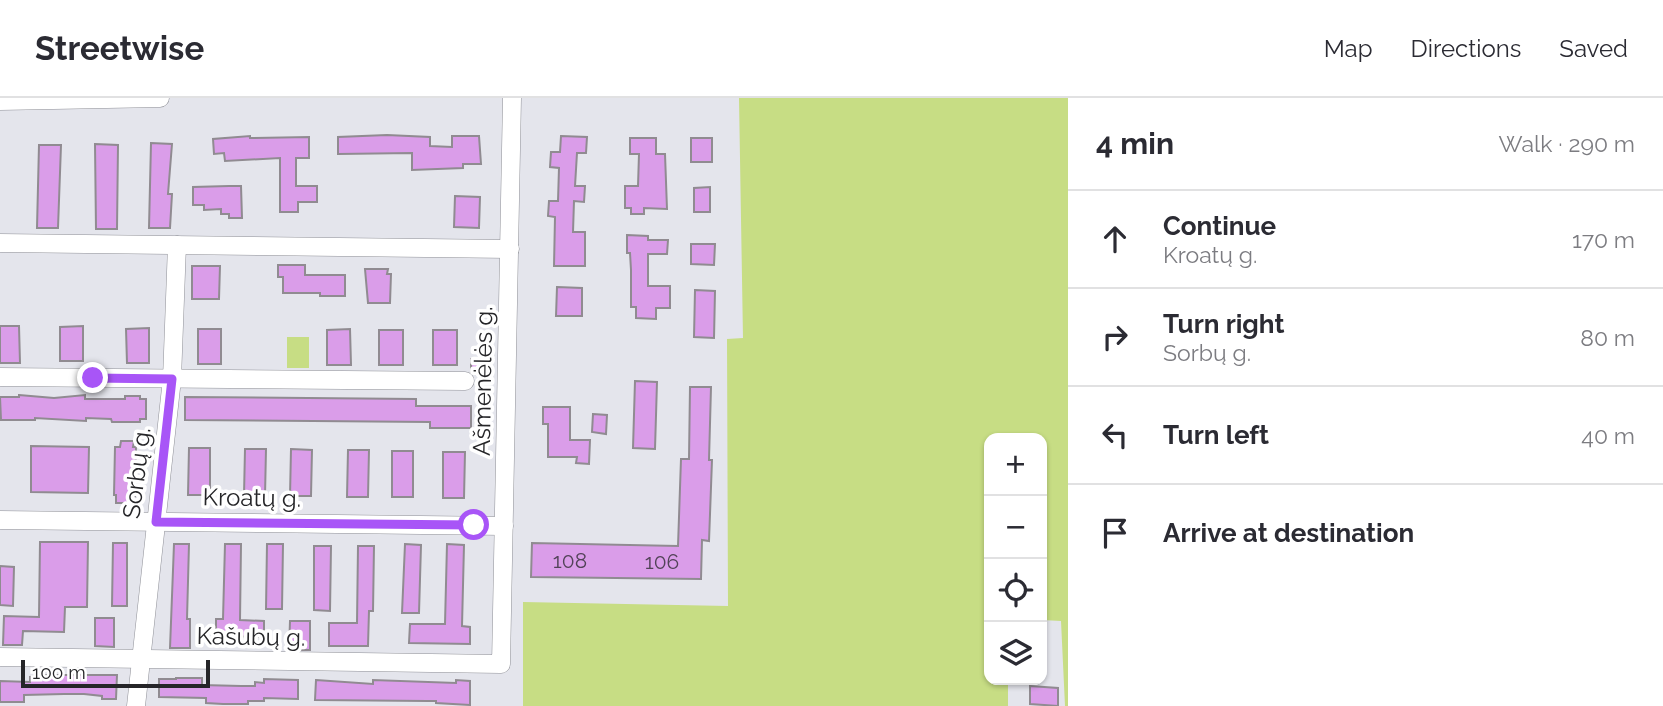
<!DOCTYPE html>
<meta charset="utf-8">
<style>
:root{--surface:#fff;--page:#f2f2f3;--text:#2b2b33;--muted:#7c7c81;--line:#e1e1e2}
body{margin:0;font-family:Raleway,sans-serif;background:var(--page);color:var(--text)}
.controls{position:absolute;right:21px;bottom:21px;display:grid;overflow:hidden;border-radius:14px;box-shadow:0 2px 5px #0004}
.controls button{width:63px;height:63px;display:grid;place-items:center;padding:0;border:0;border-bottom:2px solid var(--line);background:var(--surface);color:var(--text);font:35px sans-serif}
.scale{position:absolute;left:21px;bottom:18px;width:189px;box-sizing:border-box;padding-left:7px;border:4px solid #252528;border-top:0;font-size:19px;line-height:24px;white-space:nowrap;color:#252528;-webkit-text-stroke:5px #fff;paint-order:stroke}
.stop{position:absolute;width:21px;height:21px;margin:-16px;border:5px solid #a855f7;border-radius:50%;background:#fff}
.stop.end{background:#a855f7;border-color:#fff;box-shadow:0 2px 7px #0008}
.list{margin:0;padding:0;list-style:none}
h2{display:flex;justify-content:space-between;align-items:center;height:91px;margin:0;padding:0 28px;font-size:30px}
h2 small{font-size:23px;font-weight:400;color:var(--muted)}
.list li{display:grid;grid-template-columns:46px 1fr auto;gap:21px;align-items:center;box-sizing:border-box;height:98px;padding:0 28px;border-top:2px solid var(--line)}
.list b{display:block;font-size:26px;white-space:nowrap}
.list p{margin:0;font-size:23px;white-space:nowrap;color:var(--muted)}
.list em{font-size:23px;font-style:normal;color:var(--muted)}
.icon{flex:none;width:38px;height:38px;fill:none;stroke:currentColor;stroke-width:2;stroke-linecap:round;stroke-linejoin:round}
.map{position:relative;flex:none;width:1068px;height:608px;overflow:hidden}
header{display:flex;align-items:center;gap:42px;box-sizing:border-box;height:98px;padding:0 35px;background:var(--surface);border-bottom:2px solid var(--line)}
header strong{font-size:33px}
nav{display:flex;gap:38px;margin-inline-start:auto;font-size:24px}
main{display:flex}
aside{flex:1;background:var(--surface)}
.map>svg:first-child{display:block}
.green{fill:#c7dd84}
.building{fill:#da9de9;stroke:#908b91;stroke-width:2}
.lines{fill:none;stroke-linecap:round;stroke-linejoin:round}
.minor-casing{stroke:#8f9097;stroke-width:19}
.minor{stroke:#fff;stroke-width:18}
.route{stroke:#a855f7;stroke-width:9}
.labels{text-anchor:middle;stroke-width:7;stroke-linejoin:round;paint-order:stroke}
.number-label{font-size:21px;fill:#524358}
.street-label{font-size:24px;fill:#252528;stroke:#fff}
</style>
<header>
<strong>Streetwise</strong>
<nav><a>Map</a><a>Directions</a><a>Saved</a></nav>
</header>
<main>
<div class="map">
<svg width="1068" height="608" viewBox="0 0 1068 608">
<rect width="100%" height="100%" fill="#e4e5ec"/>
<g class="green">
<path d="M739,0H1068V608H1065L1061,523L1042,522V340H989V582H1008V608H523V504L728,508L727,241L743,240Z"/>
<rect x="287" y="239" width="22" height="31"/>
</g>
<g class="building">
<path d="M387,37L430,39V48L452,49V38H479L481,66H463V70L412,72V55L338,56V39Z"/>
<path d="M250,38V40L309,39V60H296V88H317V104H298V114H280V60L225,63L224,55L214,56L213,41Z"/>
<path d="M561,38L587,39L586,55H577L575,88H585L584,104L574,103L573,134H585V168H554L555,119L548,118L549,103H558L559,70L550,69L551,54H560Z"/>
<path d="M630,40H656V56H665L667,111L644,110V116H631V110H625V88H638L639,56H630Z"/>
<rect x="691" y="40" width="21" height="24"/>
<path d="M151,45L172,46L168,96H172L170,130H149Z"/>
<path d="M95,46L118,47L117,131H96Z"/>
<path d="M39,47H61L58,130H37Z"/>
<path d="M229,88H241L242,120H229V116H221V111L204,112V107H193V89Z"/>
<path d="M710,89V114H694V90Z"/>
<path d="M455,98L480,99L479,130L454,129Z"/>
<path d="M627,137L648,138V142H668L667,156H648V188H670V210H656V221L636,220V209H631V172L630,155H627Z"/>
<path d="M691,146H715L714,167L691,166Z"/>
<path d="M278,167H305V177H345V198H320V195H283V179H278Z"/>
<path d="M192,168H220L219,201H192Z"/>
<path d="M365,171H388L387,176H391L390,205H368Z"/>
<path d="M557,189L582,190V218H556Z"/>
<path d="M695,192L715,193L714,240L694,239Z"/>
<path d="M0,228H19L20,265H0Z"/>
<path d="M83,228V263H60V229Z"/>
<path d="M149,230V265H127L126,231Z"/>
<rect x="198" y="231" width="23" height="35"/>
<path d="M350,231L351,267H327V232Z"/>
<rect x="379" y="232" width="24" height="35"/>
<rect x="433" y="232" width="24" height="35"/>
<path d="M471,261H483V276H474L471,274Z"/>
<path d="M635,283L657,284L655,351L633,350Z"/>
<path d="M690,289H711L709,362H712L709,443L702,442L701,481L531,479L532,445L678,448L681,361H689Z"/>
<path d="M19,297L54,300L85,297V301H125V298H140V301H146V321H140V324H112L111,321L86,320V323L35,320V322H1L0,299H19Z"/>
<path d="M185,299L416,301V308H471V330H430V324L185,322Z"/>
<path d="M543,309H570V342H590L589,366L576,365L577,359H548V326H543Z"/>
<path d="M593,316L607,317L606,336L592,334Z"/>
<path d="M121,343H134L133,349H136L135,398L133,397V405H116V397H114L115,349H120Z"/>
<path d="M31,348L89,349L88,395L31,394Z"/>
<path d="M189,350H210V397H188Z"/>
<path d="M245,351H266L265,398L244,397Z"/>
<path d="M291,351L312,352L311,398H290Z"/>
<path d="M348,352H369L368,399H347Z"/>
<rect x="392" y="353" width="21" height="46"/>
<path d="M443,354H465L464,400H443Z"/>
<path d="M40,444H88L87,509H65L64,534L23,533L22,547H3L4,518L39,519Z"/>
<path d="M113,445H127V508H112Z"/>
<path d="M174,446H189L187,521H190V550H170Z"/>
<path d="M225,446H241L240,522L264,523V539L216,538V521H223Z"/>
<path d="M267,446H283L282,511H266Z"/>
<path d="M405,446L421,447L419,515H402Z"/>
<path d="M447,446L464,447L462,528L470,529V546L409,545L410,526H445Z"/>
<path d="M314,448H331L330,513L314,512Z"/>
<path d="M358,448H374L373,513H369L368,548H329V525H357Z"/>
<path d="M0,468L14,469L13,508L0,507Z"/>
<path d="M95,520H114V549L95,548Z"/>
<path d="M290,523H310V552H289Z"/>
<path d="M47,577H117L116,601H102V598L84,596H64L24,597V604H0V583L30,584V579Z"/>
<path d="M176,580H202V587L241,588H255V584L264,585V581L298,582V601L264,600V603H248V606H223L206,605V600L159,599V581H176Z"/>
<path d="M316,582L373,586V582L456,585V582L470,583V607L436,605V603H427L315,602Z"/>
<path d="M1030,588L1058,590V608L1030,606Z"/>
</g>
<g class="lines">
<g class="minor-casing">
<g id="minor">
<path d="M0,3L160,0"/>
<path d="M0,145L510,151"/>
<path d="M0,279L465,283"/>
<path d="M0,422L504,428"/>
<path d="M0,559L501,566L512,0"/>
<path d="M136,608L172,281L177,147"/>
</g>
</g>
<use href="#minor" class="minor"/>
</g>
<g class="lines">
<path class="route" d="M93,280L172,281L156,424L474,427"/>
</g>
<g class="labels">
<g class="number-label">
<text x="570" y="470">108</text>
<text x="662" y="471">106</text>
</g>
<g class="street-label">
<text transform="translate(483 283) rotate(-89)" y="8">Ašmenėlės g.</text>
<text transform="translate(137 375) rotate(-83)" y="8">Sorbų g.</text>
<text transform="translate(252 400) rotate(1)" y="8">Kroatų g.</text>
<text transform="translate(251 539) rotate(1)" y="8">Kašubų g.</text>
</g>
</g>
</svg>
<div class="controls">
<button>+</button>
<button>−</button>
<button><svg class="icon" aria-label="locate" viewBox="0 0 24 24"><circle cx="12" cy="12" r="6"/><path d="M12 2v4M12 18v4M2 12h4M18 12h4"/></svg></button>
<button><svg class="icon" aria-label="layers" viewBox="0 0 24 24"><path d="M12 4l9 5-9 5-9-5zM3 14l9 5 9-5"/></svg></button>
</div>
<div class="scale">100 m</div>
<div class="stop" style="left:474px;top:427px"></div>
<div class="stop end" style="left:93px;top:280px"></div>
</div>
<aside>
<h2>4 min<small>Walk · 290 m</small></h2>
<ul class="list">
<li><svg class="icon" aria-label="ahead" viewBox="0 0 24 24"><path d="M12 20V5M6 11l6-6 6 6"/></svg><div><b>Continue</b><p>Kroatų g.</p></div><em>170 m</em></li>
<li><svg class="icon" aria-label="right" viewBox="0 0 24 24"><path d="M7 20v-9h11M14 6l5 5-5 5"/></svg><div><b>Turn right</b><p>Sorbų g.</p></div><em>80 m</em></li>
<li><svg class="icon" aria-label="left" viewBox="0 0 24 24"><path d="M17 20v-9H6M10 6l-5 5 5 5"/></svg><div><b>Turn left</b></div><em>40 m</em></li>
<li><svg class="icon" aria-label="arrive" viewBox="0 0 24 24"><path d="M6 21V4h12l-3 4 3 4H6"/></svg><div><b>Arrive at destination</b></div></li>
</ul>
</aside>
</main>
